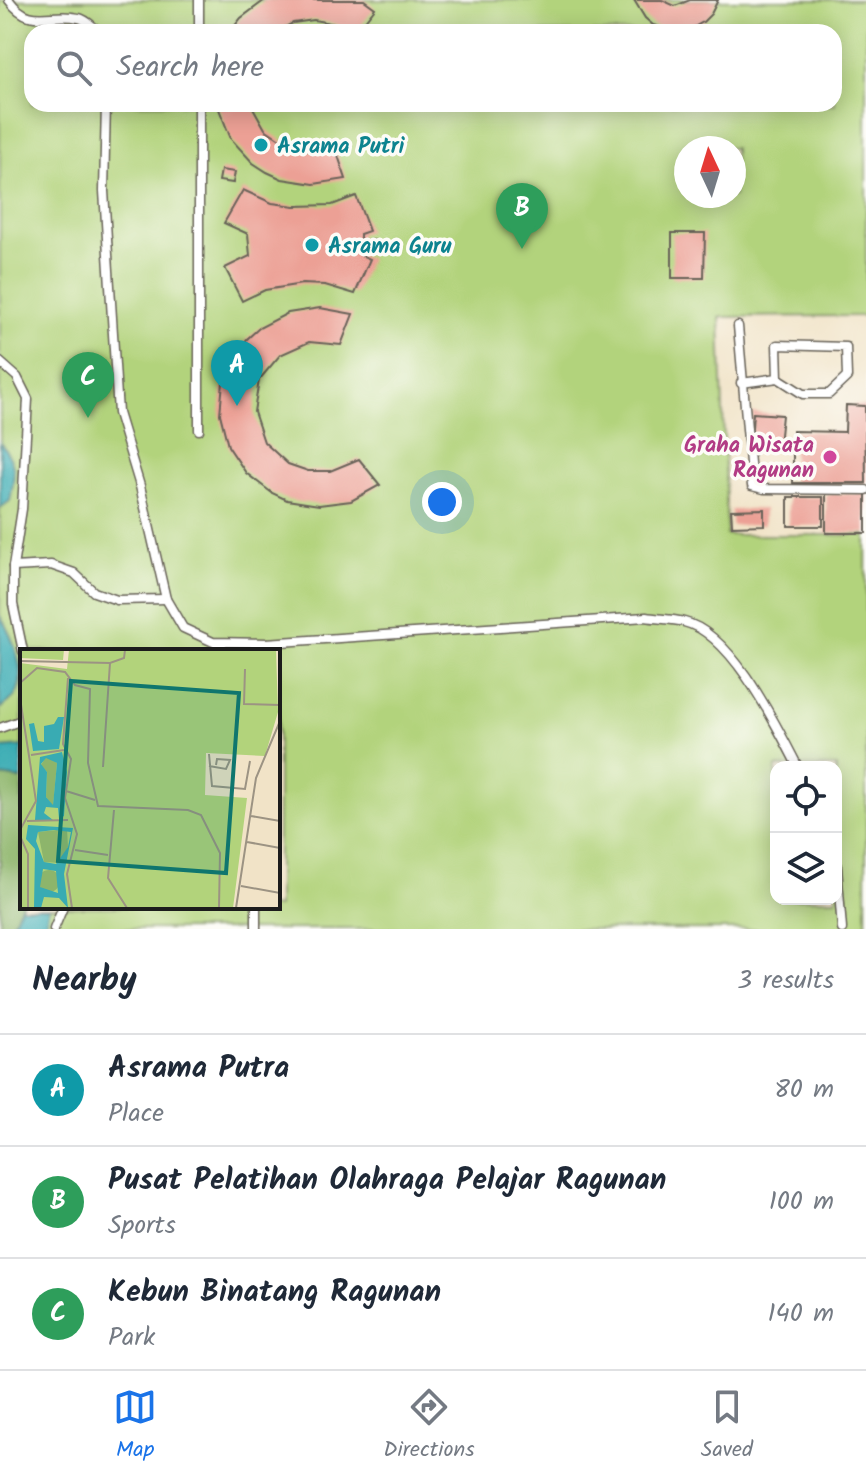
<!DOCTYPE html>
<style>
:root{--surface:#fff;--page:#f6f6f7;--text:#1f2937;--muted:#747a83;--line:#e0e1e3;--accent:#1a73e8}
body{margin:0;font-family:Kalam,sans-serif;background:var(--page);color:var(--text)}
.controls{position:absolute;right:24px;bottom:24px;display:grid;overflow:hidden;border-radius:16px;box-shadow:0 4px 20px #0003}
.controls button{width:72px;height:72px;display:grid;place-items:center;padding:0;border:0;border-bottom:2px solid var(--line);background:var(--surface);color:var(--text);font:40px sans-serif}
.compass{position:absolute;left:674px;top:136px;width:72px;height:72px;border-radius:50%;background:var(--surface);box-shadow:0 4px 20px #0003;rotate:356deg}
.you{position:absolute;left:442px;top:502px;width:28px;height:28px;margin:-20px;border:6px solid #fff;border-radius:50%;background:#1a73e8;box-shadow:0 0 0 12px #1a73e833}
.badge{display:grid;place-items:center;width:52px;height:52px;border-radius:50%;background:var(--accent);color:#fff;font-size:26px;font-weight:700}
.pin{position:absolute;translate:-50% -66px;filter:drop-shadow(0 2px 4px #0008)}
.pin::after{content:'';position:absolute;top:42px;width:28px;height:24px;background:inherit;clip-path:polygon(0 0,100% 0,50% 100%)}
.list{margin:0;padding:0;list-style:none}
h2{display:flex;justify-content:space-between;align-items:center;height:104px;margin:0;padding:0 32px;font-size:34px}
h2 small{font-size:26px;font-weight:400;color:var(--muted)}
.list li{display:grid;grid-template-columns:52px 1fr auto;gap:24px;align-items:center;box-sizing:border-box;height:112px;padding:0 32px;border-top:2px solid var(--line)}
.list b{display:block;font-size:30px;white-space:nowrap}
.list p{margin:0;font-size:26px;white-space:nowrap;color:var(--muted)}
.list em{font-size:26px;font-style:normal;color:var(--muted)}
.icon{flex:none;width:44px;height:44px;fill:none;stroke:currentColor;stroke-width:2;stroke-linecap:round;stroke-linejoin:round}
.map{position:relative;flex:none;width:866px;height:929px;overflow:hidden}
.search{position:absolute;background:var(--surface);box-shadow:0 4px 20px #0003;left:24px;right:24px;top:24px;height:88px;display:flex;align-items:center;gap:20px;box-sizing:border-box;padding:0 28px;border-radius:24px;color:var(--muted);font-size:30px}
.sheet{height:440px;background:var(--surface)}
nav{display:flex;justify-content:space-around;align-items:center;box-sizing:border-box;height:112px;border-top:2px solid var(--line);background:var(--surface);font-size:22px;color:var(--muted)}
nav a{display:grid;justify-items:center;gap:4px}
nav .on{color:var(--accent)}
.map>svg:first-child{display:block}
.green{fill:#b2d37b;stroke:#67784c;stroke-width:2;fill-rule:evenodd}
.forest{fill:#8db56b;stroke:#546844;stroke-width:2}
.water{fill:#39abb3;stroke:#2a6468;stroke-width:2}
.building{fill:#eca095}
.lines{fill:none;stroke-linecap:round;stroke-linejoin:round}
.service-casing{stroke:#676258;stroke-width:11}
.service{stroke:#fff;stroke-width:8}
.culture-dot{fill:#0f9aa8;stroke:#fdfcf7;stroke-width:3}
.hotel-dot{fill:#d1479c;stroke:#fdfcf7;stroke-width:3}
.labels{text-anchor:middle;stroke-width:7;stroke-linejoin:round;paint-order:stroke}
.culture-label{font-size:22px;font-weight:bold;fill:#0d838f;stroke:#fdfcf7;text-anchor:start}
.hotel-label{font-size:22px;font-weight:bold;fill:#b23c85;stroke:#fdfcf7;text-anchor:end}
.inset-road{fill:none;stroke:#9c9383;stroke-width:2}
.view{fill:#0f766e;fill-opacity:0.15;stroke:#0f766e;stroke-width:4}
.inset-edge{fill:none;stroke:#1c1c1c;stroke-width:4}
</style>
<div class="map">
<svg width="866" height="929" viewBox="0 0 866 929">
<rect width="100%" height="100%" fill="#fdfcf7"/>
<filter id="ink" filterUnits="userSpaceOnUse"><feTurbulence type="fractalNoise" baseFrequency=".0125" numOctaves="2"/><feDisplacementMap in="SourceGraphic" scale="16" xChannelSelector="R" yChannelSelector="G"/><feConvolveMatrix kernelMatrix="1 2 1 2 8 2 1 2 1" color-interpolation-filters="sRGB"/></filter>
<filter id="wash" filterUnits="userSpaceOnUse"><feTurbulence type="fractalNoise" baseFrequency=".006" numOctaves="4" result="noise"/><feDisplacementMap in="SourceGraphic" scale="32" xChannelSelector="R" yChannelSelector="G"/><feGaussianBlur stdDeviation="1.8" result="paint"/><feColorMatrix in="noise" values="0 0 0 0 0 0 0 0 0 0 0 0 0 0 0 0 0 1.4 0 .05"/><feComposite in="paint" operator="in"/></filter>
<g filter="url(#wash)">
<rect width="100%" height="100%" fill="#f1e3c7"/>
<path class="green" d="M0,0H866V316L720,317L727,535H866V929H0ZM32,32H834V104H32ZM686,148H734V196H686ZM22,651H278V907H22ZM776,767H836V899H776Z"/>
<path class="forest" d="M0,776L22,779V904L10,929H0Z"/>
<g class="water">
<path d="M0,442C18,466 15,473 10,501L0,508Z"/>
<path d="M0,616C12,635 29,674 15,696C11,701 4,706 0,709Z"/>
<path d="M22,746V779L0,776V748Z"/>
<path d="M22,904V907H49L44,929H10Z"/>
</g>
<g id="blocks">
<g class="building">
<path d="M265,0H364L375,8L356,32L335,24L314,20L293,23L276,32H230L241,18Z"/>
<path d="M634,0H662L675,6L690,0H718L711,14L703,22L694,27L673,31L653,25L645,18Z"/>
<path d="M217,104H251L265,129L292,147L314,151L335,147L346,179L314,184L282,179L267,172L253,163L231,139Z"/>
<path d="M221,170L235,172L233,183L219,181Z"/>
<path d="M243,190L272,203L295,206L332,205L356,196L369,231L360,234V241L374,240L375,249L361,251V255L370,259L355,294L325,285L302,284L265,290L242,301L225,268L250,256L248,234L224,223Z"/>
<path d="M672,233H705L704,278H672Z"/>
<path d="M320,308L353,314L341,345L309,342L280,355L259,380L254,412L264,442L288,464L308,471H330L359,459L380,485L351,501L319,505L287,500L272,493L246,473L228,446L220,414L223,382L229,366L247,339L259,328L288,313Z"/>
<path d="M846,405L865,406L866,483H793V431L845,432Z"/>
<path d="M753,413L782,415L779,445L751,443Z"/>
<rect x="826" y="494" width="40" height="39"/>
<rect x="788" y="497" width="35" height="29"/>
<path d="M764,509V525L732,526L731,510Z"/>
</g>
</g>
</g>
<g filter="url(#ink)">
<use href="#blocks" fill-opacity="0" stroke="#676258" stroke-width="2"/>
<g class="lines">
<g class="service-casing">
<g id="service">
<path d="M9,0C31,30 50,11 79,18C86,19 94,28 100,32"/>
<path d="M199,32V0"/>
<path d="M106,104L104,191L118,413L140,486L166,599L183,628L213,642L266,643L646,617C658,619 672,619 684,622C732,633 776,725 798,767"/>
<path d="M738,326L752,486L764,489L866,490"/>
<path d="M0,362L17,377L28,399L22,509L13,567V604L23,651"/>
<path d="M741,383L778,378L803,394H829L847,377L846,347L777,345L778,378"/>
<path d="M199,430V104"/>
<path d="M13,567L51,565L74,573L94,592L117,600L166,599"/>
<path d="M0,728L22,720"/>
<path d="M836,855L842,929"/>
<path d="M54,929L63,907"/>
<path d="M256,929V907"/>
</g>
</g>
<use href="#service" class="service"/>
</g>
</g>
<g class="culture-dot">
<circle cx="261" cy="145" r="8"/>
<circle cx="312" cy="245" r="8"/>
</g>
<circle class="hotel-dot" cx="830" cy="457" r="8"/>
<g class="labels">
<g class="culture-label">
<text x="277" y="153">Asrama Putri</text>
<text x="328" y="253">Asrama Guru</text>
</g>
<g class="hotel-label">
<text x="814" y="452">Graha Wisata<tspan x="814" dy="25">Ragunan</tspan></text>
</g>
</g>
<g transform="translate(20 649)">
<rect width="260" height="260" fill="#f1e3c7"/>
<path d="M0,1H44L43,11L0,9ZM49,1H256L258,63L245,107L186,104L185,146L227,149L213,259H0V14L47,20Z" fill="#b2d37b"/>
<path d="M26,108L37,114L33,157L26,148L27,123L21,116ZM47,180L48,198L39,214L24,213L18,183ZM18 232a11 11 0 1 1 22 0a11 11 0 1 1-22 0Z" fill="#8db56b"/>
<path d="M38,68H44L39,100L13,102L9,75L14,74L18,92L24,93V77L34,75ZM42,103L47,123L44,167L39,170L38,159L26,158L24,164L33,171H15L20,108ZM26,109L37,114L33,156L26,148L27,123L21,115ZM8,176L53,179L44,225L48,259L39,249L24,248L21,259H14L15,200L6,190ZM34,181L51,183L48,198L36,215L24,213L16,192L18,183ZM23,220L36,222L38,244L20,238Z" fill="#39abb3" fill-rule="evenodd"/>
<path class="inset-road" d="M0,12L90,14L104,9L105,1M225,20L224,55L260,56M48,29L43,95L51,110L45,149L57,185L47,225L52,259M0,34L17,19L45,23L55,36L70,40L68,114L78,157L168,161L181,166L200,204L199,259M0,49L16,152L0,181M189,105L192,137L225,140L230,112M11,106L44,101M189,117L206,120L210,111L197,110L196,116M83,118L90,14M46,142L75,151M94,161L88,229L107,259M231,167L260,172M7,172L48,171M0,187L8,205V259M227,193L260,199M55,201L88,206M221,237L260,244M216,259L236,129L260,72"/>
<path class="view" d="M51,32L219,44L206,224L38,212Z"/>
<rect width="260" height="260" class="inset-edge"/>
</g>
</svg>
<div class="controls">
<button><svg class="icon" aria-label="locate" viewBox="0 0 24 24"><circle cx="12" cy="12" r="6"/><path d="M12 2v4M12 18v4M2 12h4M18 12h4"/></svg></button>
<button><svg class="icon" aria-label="layers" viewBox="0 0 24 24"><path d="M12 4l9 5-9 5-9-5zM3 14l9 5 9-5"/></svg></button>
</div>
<svg class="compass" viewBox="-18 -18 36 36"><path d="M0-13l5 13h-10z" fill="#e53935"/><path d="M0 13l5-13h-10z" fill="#747a83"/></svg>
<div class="you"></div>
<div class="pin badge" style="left:237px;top:406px;background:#0f9aa8">A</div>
<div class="pin badge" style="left:522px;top:249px;background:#2e9e5b">B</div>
<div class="pin badge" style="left:88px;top:418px;background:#2e9e5b">C</div>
<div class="search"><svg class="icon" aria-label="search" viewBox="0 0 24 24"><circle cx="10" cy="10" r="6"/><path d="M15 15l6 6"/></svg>Search here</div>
</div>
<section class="sheet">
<h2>Nearby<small>3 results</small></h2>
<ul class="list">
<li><span class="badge" style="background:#0f9aa8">A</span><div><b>Asrama Putra</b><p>Place</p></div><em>80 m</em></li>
<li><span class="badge" style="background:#2e9e5b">B</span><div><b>Pusat Pelatihan Olahraga Pelajar Ragunan</b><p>Sports</p></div><em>100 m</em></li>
<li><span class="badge" style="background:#2e9e5b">C</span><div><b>Kebun Binatang Ragunan</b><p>Park</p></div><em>140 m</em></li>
</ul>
</section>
<nav>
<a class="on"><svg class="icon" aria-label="map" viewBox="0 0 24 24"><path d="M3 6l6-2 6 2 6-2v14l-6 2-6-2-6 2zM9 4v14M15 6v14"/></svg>Map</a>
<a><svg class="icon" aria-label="directions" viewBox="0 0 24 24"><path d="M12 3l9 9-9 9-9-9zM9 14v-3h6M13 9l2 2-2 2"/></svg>Directions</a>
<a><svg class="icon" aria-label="saved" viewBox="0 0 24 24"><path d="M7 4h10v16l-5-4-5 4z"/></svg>Saved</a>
</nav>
